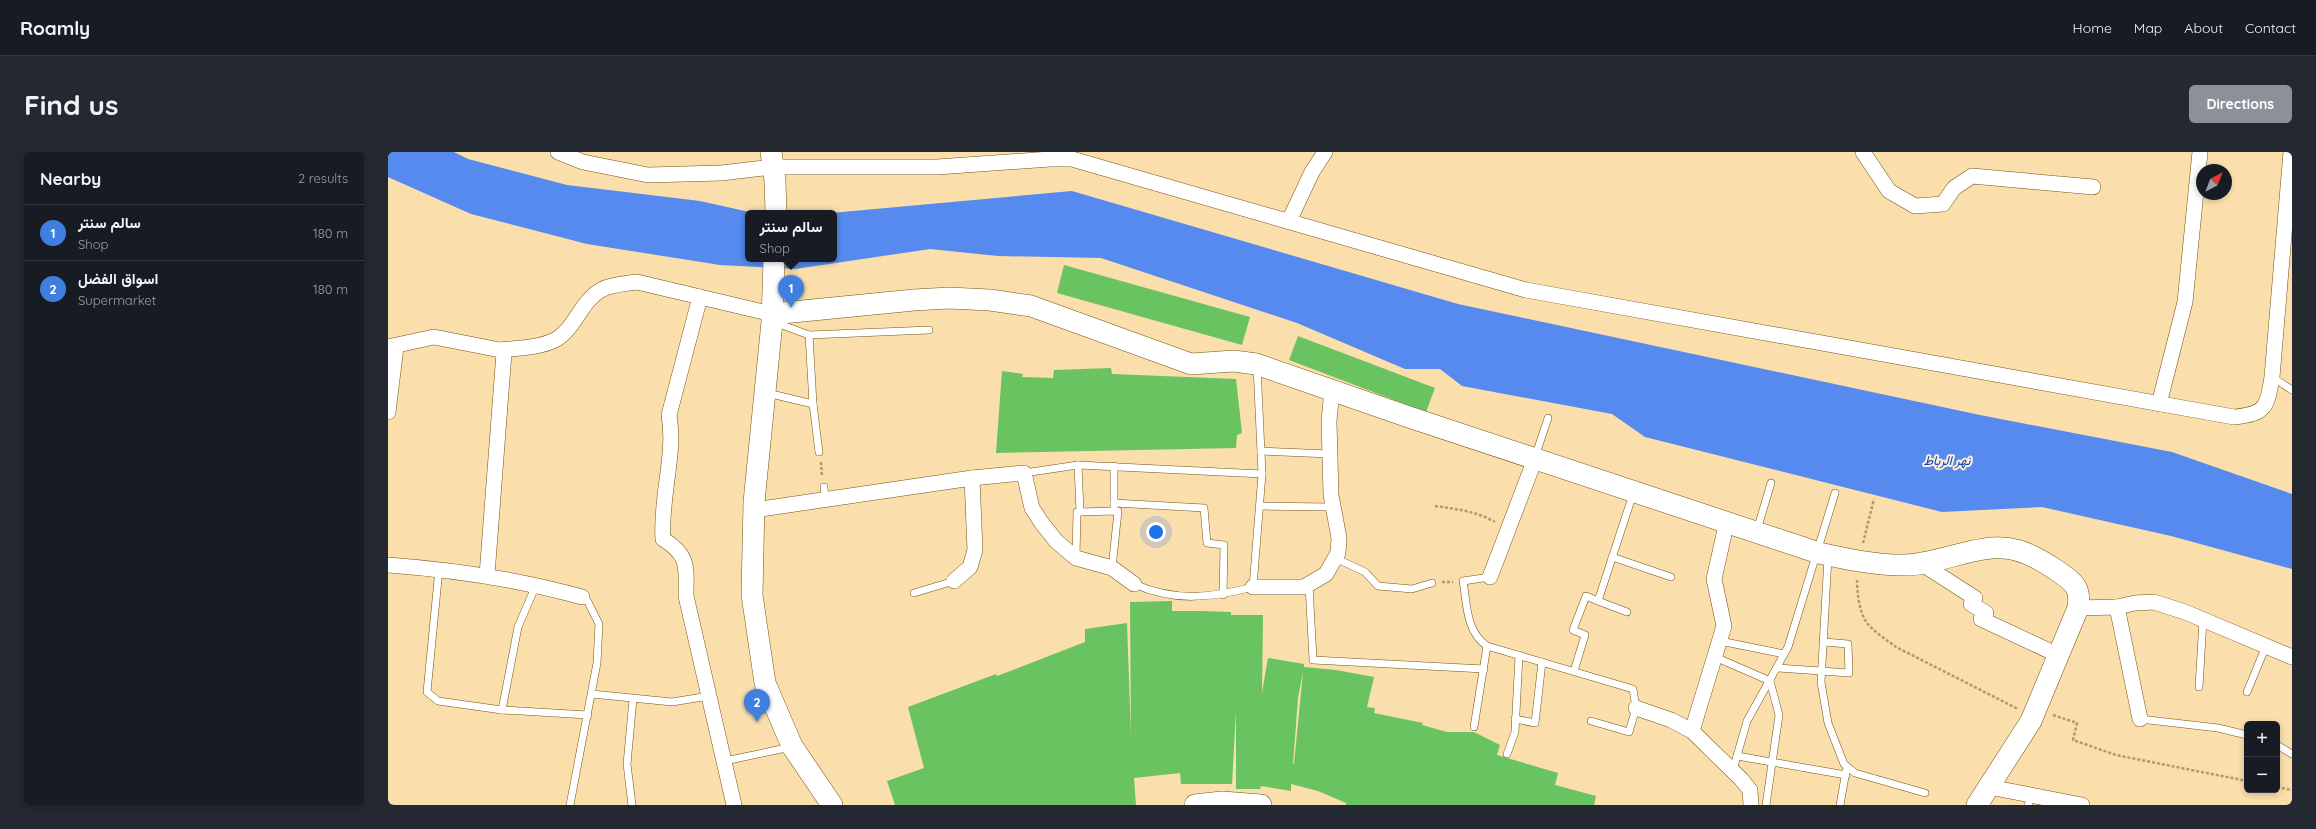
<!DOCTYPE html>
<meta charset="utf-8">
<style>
:root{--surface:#171b24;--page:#242831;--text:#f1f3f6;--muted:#9ea1a6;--line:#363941;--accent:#8c9099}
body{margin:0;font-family:Quicksand,Vazirmatn,sans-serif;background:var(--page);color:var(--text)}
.controls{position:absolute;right:12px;bottom:12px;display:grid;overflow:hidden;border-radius:6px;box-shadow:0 2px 6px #0003}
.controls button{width:36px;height:36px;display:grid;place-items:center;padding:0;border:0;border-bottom:1px solid var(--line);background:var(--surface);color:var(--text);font:20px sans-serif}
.compass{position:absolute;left:1808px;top:12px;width:36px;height:36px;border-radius:50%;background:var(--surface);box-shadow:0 2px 6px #0003;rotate:42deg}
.you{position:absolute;left:768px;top:380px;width:14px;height:14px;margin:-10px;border:3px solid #fff;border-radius:50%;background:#1a73e8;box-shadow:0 0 0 6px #1a73e833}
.badge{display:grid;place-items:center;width:26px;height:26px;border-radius:50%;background:var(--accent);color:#fff;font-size:13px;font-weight:700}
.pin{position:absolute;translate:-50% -33px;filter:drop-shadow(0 1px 2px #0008)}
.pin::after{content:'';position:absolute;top:21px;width:14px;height:12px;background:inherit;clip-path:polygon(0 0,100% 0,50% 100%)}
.popup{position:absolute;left:357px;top:58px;width:92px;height:52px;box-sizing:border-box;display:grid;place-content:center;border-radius:6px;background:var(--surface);filter:drop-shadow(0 1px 3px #0005);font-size:13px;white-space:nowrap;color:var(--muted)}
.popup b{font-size:15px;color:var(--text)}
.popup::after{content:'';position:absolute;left:50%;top:100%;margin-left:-8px;border:8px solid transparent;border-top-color:var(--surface)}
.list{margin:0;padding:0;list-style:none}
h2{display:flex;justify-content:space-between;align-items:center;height:52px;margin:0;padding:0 16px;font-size:17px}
h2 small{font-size:13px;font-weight:400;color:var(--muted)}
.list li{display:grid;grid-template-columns:26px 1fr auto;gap:12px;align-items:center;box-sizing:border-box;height:56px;padding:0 16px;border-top:1px solid var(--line)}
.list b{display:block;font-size:15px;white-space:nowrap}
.list p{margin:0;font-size:13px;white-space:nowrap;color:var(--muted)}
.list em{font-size:13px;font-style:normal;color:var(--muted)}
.map{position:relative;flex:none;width:1904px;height:653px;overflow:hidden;border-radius:6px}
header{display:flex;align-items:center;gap:24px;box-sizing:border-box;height:56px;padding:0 20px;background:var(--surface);border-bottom:1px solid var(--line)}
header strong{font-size:19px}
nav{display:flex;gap:22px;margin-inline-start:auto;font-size:14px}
.intro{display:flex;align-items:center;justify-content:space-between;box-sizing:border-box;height:96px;padding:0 24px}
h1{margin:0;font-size:28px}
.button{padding:10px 18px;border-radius:6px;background:var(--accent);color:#fff;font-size:14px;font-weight:700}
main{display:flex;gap:24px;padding:0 24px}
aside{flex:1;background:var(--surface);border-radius:6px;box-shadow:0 2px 6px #0003}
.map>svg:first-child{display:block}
.water{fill:#568aee}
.building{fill:#69c360;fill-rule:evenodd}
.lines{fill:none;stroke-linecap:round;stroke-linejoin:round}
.lane-casing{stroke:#745512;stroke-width:8}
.street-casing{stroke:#745512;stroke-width:16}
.secondary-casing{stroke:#745512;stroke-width:22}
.path{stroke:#af9970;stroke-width:2.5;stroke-dasharray:3 2;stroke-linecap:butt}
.lane{stroke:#fff;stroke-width:7}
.street{stroke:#fff;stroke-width:15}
.secondary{stroke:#fff;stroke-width:21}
.labels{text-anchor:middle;stroke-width:4;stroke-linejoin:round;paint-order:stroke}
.water-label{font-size:13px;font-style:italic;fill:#0b46ba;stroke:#fbedd5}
</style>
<header>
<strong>Roamly</strong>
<nav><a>Home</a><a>Map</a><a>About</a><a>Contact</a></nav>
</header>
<div class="intro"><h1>Find us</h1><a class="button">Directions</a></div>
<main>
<aside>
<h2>Nearby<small>2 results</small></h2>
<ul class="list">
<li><span class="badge" style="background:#3f7fe0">1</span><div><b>سالم سنتر</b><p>Shop</p></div><em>180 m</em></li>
<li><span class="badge" style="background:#3f7fe0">2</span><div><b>اسواق الفضل</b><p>Supermarket</p></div><em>180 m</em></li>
</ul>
</aside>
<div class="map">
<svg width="1904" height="653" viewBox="0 0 1904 653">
<rect width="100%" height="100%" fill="#fadeac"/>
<path class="water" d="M0,0H66L80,7L179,33L312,49L366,61H360V107H446V61H443L684,39L1070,152L1592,263L1784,300L1904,342V417L1783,384L1654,355L1554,360L1257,285L1224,262L1074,234L1052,217H1017L909,171L713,106L610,104L542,97L407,117L332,113L199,92L83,62L0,25Z"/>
<g class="building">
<path d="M676,113L862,165L854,193L669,141Z"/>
<path d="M910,184L1047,236L1038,260L901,208Z"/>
<path d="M723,216L724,222L848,227L854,281L849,283L848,296L608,301L614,219L635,222L634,225L665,226L666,218Z"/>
<path d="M784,449V459H812L843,460V463H875L874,541L880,506L916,512V515L948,518L986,525L979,555L987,556L986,561L1035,571L1034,573L1059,580H1086L1112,593L1109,603L1170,621L1167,633L1208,644L1206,653H958V651L930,639L903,632V639L873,634L872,637H848V559L844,632H793L792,621L746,626L748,653H507L499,629L536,616L520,555L608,522L609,524L697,490V477L739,471L743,584L742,450ZM915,520L906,612H905L910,546Z"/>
</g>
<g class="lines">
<g class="lane-casing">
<g id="lane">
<path d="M386,170L421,183L425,252"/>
<path d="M421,183L541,178"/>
<path d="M1884,225L1904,238"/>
<path d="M379,241L425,252L431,300"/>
<path d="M873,299L942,302"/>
<path d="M1147,305L1160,266"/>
<path d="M690,313L692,360"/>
<path d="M636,321L690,313L874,322"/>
<path d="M436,335L437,347"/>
<path d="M726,351L816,356L819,391L836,393L835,443"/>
<path d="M872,354L945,355"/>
<path d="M726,355V314"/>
<path d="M1369,378L1383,331"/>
<path d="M1224,405L1283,425"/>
<path d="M1440,405L1433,530L1440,571L1456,612L1467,621L1537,641"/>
<path d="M688,406L689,360L730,359L724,416"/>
<path d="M947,406L977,420L990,434L1024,437L1044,431"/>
<path d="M51,417L39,540L50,549L114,558L200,563"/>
<path d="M1102,425L1075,429C1079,452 1078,480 1099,494L1245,537L1248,556L1241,580L1203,569"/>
<path d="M746,432C787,450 823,446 865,435L874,322L869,214"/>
<path d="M921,433L925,508L1096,517"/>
<path d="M526,441L566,429"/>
<path d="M1239,460L1210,449L1245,342"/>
<path d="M1332,489L1396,502"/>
<path d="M1327,505L1382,529L1391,563L1378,653"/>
<path d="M1390,516L1461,521L1460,492L1436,490"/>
<path d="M1186,519L1197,483L1185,478L1198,444L1210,449"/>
<path d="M1811,535L1815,468"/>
<path d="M1859,540L1878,494"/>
<path d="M204,542L284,550L321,544"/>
<path d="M114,558L130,475L148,433"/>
<path d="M1127,567L1147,571L1154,510"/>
<path d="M1752,567L1830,576L1859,583"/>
<path d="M1086,575L1099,494"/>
<path d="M1889,593L1904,602"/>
<path d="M1119,602L1127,580L1131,503"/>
<path d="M1349,604L1458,623"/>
<path d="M337,609L403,595"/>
<path d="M1345,618L1359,569L1400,495L1447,341"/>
<path d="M182,653L209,511L211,472L200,450L194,445"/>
<path d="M244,653L239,612L245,547"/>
<path d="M1452,653L1458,619"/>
<path d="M1640,653L1644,644"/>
</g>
</g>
<g class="street-casing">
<g id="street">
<path d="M170,0L195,10L260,23L333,21L385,15H549L662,7H684L1138,138L1846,265C1878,262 1879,255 1884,225L1903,0"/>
<path d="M1475,0L1501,39L1527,54L1555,52L1566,36L1584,24L1705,35"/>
<path d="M901,69L924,20L937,0"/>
<path d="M312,145L281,263C288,303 272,345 275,387C302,404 298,415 298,444L346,653"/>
<path d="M0,195L46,185L112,198L116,201L99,423"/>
<path d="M112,198C131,196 150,196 167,188C187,177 193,149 213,138C223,132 237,132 249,130L384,162"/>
<path d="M1771,252L1797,150L1812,0"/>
<path d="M0,260L8,195"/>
<path d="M584,326L636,321L644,356L653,370L668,389L688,406L724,416L746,432"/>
<path d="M366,358L584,326L587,398L582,415L566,429"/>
<path d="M1534,412L1587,446L1583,452L1598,461L1593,467L1670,503"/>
<path d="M0,413C66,418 130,427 194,445"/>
<path d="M1102,425L1147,307"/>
<path d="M865,435H916L938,422L950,401L951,386L943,343L941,269L944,238"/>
<path d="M1729,455L1747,451L1766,450L1797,460L1904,505"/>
<path d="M1690,456L1729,455L1752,567"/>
<path d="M1248,556L1283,568L1304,579L1353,627L1362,638L1363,653"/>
<path d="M1304,579L1336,474L1326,427L1339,369"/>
<path d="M1601,635L1694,653"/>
</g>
</g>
<g class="secondary-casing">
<g id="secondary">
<path d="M383,0L387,29L388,61"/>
<path d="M386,107L384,170L366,350L364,443L377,531L404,594L444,653"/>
<path d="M384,162L526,148L561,146L602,148L643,154L803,212L846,209L868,212L1021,265L1431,401C1458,407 1486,413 1515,413C1550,414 1594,388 1628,398C1644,402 1658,411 1671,420C1687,431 1693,436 1690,456L1643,569L1589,653"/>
<path d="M807,653L834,650L873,653"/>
</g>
</g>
<g class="path">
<path d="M433,310L434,325"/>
<path d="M1047,354C1068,357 1088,359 1107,370"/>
<path d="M1475,391L1486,347"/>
<path d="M1469,428C1469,440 1471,460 1479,471C1486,480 1499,488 1508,495L1630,557"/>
<path d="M1054,430H1065"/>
<path d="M1665,563L1689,571L1685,588L1728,603L1859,629"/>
<path d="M1889,635L1904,638"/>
</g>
<use href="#lane" class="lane"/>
<use href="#street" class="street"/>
<use href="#secondary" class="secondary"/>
</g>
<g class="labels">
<g class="water-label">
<text x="1559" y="313">نهر الرباط</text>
</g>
</g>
</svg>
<div class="controls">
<button>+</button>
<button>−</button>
</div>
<svg class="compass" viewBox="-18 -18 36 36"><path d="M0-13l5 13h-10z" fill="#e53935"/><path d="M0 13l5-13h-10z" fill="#9ea1a6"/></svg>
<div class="you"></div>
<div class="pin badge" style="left:403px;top:156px;background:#3f7fe0">1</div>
<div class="popup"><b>سالم سنتر</b>Shop</div>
<div class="pin badge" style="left:369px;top:570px;background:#3f7fe0">2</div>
</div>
</main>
